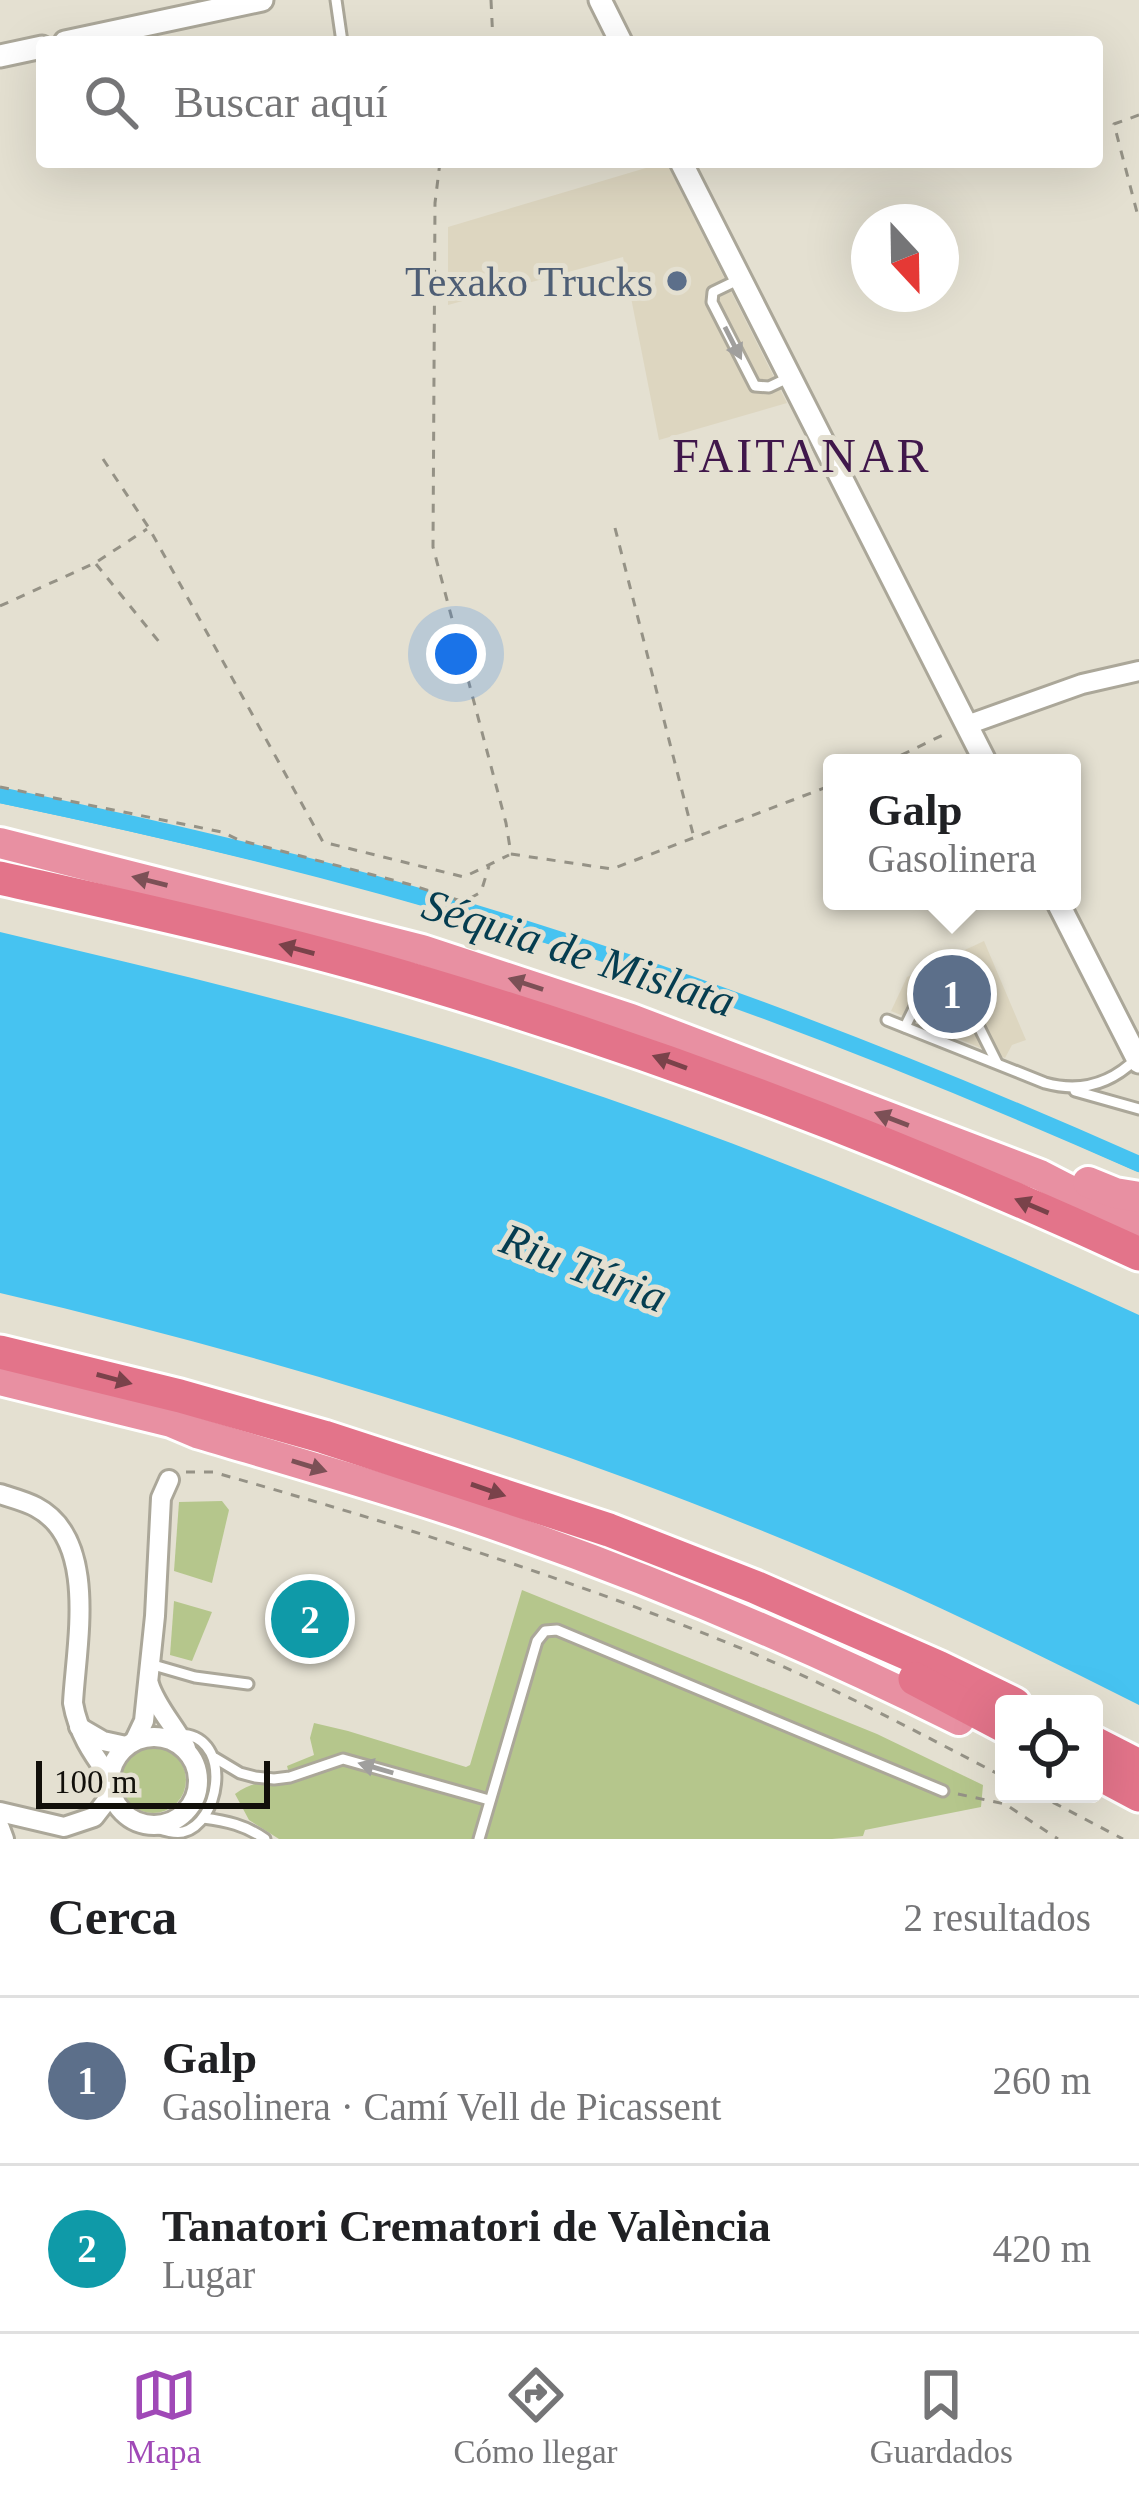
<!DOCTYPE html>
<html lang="es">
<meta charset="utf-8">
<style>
:root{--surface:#fff;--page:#f6f6f6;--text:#202124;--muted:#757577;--line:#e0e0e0;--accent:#a049b7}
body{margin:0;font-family:Georgia,serif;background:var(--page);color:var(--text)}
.controls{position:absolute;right:36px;bottom:36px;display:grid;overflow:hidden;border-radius:12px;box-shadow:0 12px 48px #0002}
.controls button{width:108px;height:108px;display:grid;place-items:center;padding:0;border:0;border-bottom:3px solid var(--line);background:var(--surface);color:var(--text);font:60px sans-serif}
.compass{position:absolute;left:851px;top:204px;width:108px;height:108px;border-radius:50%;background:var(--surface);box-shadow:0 12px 48px #0002;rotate:158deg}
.scale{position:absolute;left:36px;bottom:30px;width:234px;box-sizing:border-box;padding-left:12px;border:6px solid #110f0a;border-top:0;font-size:33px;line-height:42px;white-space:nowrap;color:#110f0a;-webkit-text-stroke:9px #e4e0d1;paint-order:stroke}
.you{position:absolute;left:456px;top:654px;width:42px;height:42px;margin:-30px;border:9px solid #fff;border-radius:50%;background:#1a73e8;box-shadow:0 0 0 18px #1a73e833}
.badge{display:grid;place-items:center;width:78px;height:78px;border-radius:50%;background:var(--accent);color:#fff;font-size:39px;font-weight:700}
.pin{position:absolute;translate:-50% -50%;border:6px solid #fff;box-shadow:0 3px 12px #0006}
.popup{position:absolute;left:823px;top:754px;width:258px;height:156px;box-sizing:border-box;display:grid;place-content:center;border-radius:12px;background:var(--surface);filter:drop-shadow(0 3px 9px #0005);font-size:39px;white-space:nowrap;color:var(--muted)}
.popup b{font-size:45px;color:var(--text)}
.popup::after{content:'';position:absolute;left:50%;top:100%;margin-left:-24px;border:24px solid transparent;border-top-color:var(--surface)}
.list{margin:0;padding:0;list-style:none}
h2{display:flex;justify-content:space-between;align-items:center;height:156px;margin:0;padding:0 48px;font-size:51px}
h2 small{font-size:39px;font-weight:400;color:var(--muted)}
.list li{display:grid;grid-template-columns:78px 1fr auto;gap:36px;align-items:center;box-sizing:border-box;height:168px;padding:0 48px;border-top:3px solid var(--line)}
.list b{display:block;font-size:45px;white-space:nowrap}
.list p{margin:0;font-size:39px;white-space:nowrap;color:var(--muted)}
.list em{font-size:39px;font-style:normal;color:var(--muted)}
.icon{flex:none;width:66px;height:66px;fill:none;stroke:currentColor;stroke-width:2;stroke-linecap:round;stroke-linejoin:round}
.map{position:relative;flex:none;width:1139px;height:1839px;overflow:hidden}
.search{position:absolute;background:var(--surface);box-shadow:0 12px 48px #0002;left:36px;right:36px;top:36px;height:132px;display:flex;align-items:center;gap:30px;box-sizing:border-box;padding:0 42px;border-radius:12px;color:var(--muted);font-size:45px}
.sheet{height:492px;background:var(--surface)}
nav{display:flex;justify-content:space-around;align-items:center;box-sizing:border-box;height:168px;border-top:3px solid var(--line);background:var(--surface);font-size:33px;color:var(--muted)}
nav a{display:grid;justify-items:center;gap:6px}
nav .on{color:var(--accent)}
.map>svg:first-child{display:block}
.built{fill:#ddd6c0}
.green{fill:#b5c68c}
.water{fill:#46c3f1}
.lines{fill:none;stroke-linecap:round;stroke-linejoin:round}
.stream{stroke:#46c3f1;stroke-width:4.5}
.canal{stroke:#46c3f1;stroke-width:16}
.service-casing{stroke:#aba799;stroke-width:15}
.minor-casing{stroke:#aba799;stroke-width:24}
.tertiary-casing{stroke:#aba799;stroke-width:27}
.trunk-casing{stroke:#fff;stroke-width:36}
.motorway-casing{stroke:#fff;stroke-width:39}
.path{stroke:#959286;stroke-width:3;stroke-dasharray:9 9;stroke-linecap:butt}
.service{stroke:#fff;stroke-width:9}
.minor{stroke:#fff;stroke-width:18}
.tertiary{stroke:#fff;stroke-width:21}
.trunk{stroke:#e890a2;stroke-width:30}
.motorway{stroke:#e3748a;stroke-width:33}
.oneway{fill:#a09f9d}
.oneway2{fill:#7c5056}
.oneway3{fill:#7a424a}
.service-dot{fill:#5c6f8a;stroke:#e4e0d1;stroke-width:4.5}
.labels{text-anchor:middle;stroke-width:10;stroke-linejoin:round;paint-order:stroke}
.service-label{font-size:42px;fill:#4e5e75;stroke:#e4e0d1;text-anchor:end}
.water-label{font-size:45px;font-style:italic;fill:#053d50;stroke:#e4e0d1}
.quarter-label{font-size:48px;letter-spacing:3px;fill:#40174b;stroke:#e4e0d1}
</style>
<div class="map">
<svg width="1139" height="1839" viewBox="0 0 1139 1839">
<rect width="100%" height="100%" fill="#e4e0d1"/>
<g class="built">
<path d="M666,162L787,403L659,440L623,257L448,305V227Z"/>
<path d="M984,941L1026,1040L1012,1045L1005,1058L891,1011L907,977Z"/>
</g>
<g class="green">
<path d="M222,1501L229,1510L212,1583L174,1571L179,1502Z"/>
<path d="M522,1590L877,1734L983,1785L981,1807L865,1830L863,1836L832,1839H279L249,1820L235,1794C254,1780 269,1781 292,1784L287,1766L314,1755L310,1738L314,1723L348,1731L466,1767L470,1765Z"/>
<path d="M174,1601L212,1612L192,1661L170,1655Z"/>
<circle cx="153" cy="1780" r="33"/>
</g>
<path class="water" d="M0,932C156,969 314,1006 468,1053C698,1124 921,1214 1139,1315V1705C1049,1660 959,1615 867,1575C588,1453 296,1362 0,1293Z"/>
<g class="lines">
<path class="stream" d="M0,801C296,862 590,943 871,1056C962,1091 1050,1130 1139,1170"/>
<path class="canal" d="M0,795C134,823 266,853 398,890C652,962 898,1057 1139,1164"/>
<g class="service-casing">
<g id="service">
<path d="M336,0L342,42"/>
<path d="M740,279L713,292L712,302L755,386L769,387L788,378"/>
<path d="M974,1017L997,1063"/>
<path d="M887,1020L1045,1083C1081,1093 1111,1084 1137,1058"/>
<path d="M905,1027L931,974L964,994"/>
<path d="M1075,1091L1139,1109"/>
<path d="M150,1664L195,1677L248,1684"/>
<path d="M215,1758L240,1773L255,1777L274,1779L290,1777L343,1759L489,1800"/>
<path d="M203,1818C227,1821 245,1825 265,1839"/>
<path d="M146,1825C158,1828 171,1834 183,1832C219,1823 232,1745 188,1735C178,1733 169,1735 159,1737"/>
<path d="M479,1839L537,1641L545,1631L557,1630L943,1791"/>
</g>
</g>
<g class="minor-casing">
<g id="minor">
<path d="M967,725L1082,684L1139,671"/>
<path d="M0,1494C12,1498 25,1501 36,1507C99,1540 76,1645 73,1703C78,1732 92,1753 109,1776"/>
<path d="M149,1684C156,1707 175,1726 186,1748"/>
<path d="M79,1727L103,1741L126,1746"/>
<circle cx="154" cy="1781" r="44"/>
<path d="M135,1740L144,1721L155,1616L161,1498L169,1480"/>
<path d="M0,1812L64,1827L94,1817L111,1795"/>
<path d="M0,1828L4,1839"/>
</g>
</g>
<g class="tertiary-casing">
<g id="tertiary">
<path d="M600,0L621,42"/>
<path d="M65,42L262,0"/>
<path d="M0,56L42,47"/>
<path d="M681,162L986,763"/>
<path d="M1057,901L1139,1062"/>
</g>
</g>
<g class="trunk-casing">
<g id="trunk">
<path d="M0,843L422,950L631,1019L1040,1175L1139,1226"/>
<path d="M1088,1182L1115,1193L1139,1197"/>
<path d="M0,1380L171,1422L197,1433C288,1460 379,1486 469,1516C636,1572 801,1642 959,1720"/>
</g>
</g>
<g class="motorway-casing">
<g id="motorway">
<path d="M0,878C142,910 285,941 424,983C669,1056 907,1147 1139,1254"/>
<path d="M0,1352L180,1396L324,1437L609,1530L755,1587L938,1667L1014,1704"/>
<path d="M915,1679L1004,1726"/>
<path d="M1094,1743L1139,1766"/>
<path d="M1094,1771L1139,1795"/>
</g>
</g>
<g class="path">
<path d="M491,0L493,42"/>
<path d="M1139,115L1114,124L1139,220"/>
<path d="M440,162L435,203L433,547L506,823L511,854"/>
<path d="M103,459L149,528L323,842L464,877L509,855"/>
<path d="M615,528L693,834"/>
<path d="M96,564L160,643"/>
<path d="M0,606L95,563L147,529"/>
<path d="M885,763L949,732"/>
<path d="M0,787L222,832L239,840L408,884L464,902L481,892L489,866"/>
<path d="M511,854L612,869L832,785"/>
<path d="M186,1472H213C389,1522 563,1576 733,1645C826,1683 915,1731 1004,1777"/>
<path d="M958,1794L1005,1804L1058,1839"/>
<path d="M1037,1794L1123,1839"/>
</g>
<use href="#service" class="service"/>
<use href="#minor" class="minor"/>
<use href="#tertiary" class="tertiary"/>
<use href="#trunk" class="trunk"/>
<use href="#motorway" class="motorway"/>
</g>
<defs><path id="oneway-solid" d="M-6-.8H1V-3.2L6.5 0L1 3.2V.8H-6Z" transform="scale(3)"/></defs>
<g class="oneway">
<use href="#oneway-solid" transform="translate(733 343) rotate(63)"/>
<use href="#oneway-solid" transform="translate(376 1768) rotate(-164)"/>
</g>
<g class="oneway2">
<use href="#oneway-solid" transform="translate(150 881) rotate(-166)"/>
<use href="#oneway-solid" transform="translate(526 984) rotate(-162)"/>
<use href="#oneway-solid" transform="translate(892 1119) rotate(-159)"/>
<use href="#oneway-solid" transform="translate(309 1466) rotate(17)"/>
</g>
<g class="oneway3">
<use href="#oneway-solid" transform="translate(297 949) rotate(-165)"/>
<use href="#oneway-solid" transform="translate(670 1062) rotate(-160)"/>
<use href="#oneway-solid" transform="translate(1032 1206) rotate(-157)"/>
<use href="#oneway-solid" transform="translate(114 1379) rotate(15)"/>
<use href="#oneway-solid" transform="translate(488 1490) rotate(19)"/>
</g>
<circle class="service-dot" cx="677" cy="281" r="12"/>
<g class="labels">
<g class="service-label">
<text x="653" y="296">Texako Trucks</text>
</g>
<g class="water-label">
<text transform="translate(579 952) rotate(18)" y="16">Séquia de Mislata</text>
<text transform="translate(584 1267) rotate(21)" y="16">Riu Túria</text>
</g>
<g class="quarter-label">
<text x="802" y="472">FAITANAR</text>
</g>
</g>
</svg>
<div class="controls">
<button><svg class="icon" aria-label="locate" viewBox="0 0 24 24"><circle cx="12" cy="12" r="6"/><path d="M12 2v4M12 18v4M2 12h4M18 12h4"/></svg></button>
</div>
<svg class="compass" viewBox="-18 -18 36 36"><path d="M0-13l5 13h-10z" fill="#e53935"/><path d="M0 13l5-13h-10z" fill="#757577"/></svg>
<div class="scale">100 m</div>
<div class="you"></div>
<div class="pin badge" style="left:952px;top:994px;background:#5c6f8a">1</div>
<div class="popup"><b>Galp</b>Gasolinera</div>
<div class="pin badge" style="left:310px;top:1619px;background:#0f9aa8">2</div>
<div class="search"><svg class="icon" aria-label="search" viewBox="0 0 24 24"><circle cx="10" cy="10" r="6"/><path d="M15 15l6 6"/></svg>Buscar aquí</div>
</div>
<section class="sheet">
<h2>Cerca<small>2 resultados</small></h2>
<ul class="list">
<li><span class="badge" style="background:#5c6f8a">1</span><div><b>Galp</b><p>Gasolinera · Camí Vell de Picassent</p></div><em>260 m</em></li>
<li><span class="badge" style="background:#0f9aa8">2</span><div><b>Tanatori Crematori de València</b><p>Lugar</p></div><em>420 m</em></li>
</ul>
</section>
<nav>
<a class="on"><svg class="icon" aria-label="map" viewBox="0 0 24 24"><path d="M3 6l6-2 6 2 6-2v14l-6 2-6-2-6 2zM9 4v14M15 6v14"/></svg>Mapa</a>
<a><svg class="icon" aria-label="directions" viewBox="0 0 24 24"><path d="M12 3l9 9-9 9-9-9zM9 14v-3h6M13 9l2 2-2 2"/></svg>Cómo llegar</a>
<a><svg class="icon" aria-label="saved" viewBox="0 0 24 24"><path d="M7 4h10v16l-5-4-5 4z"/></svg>Guardados</a>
</nav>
